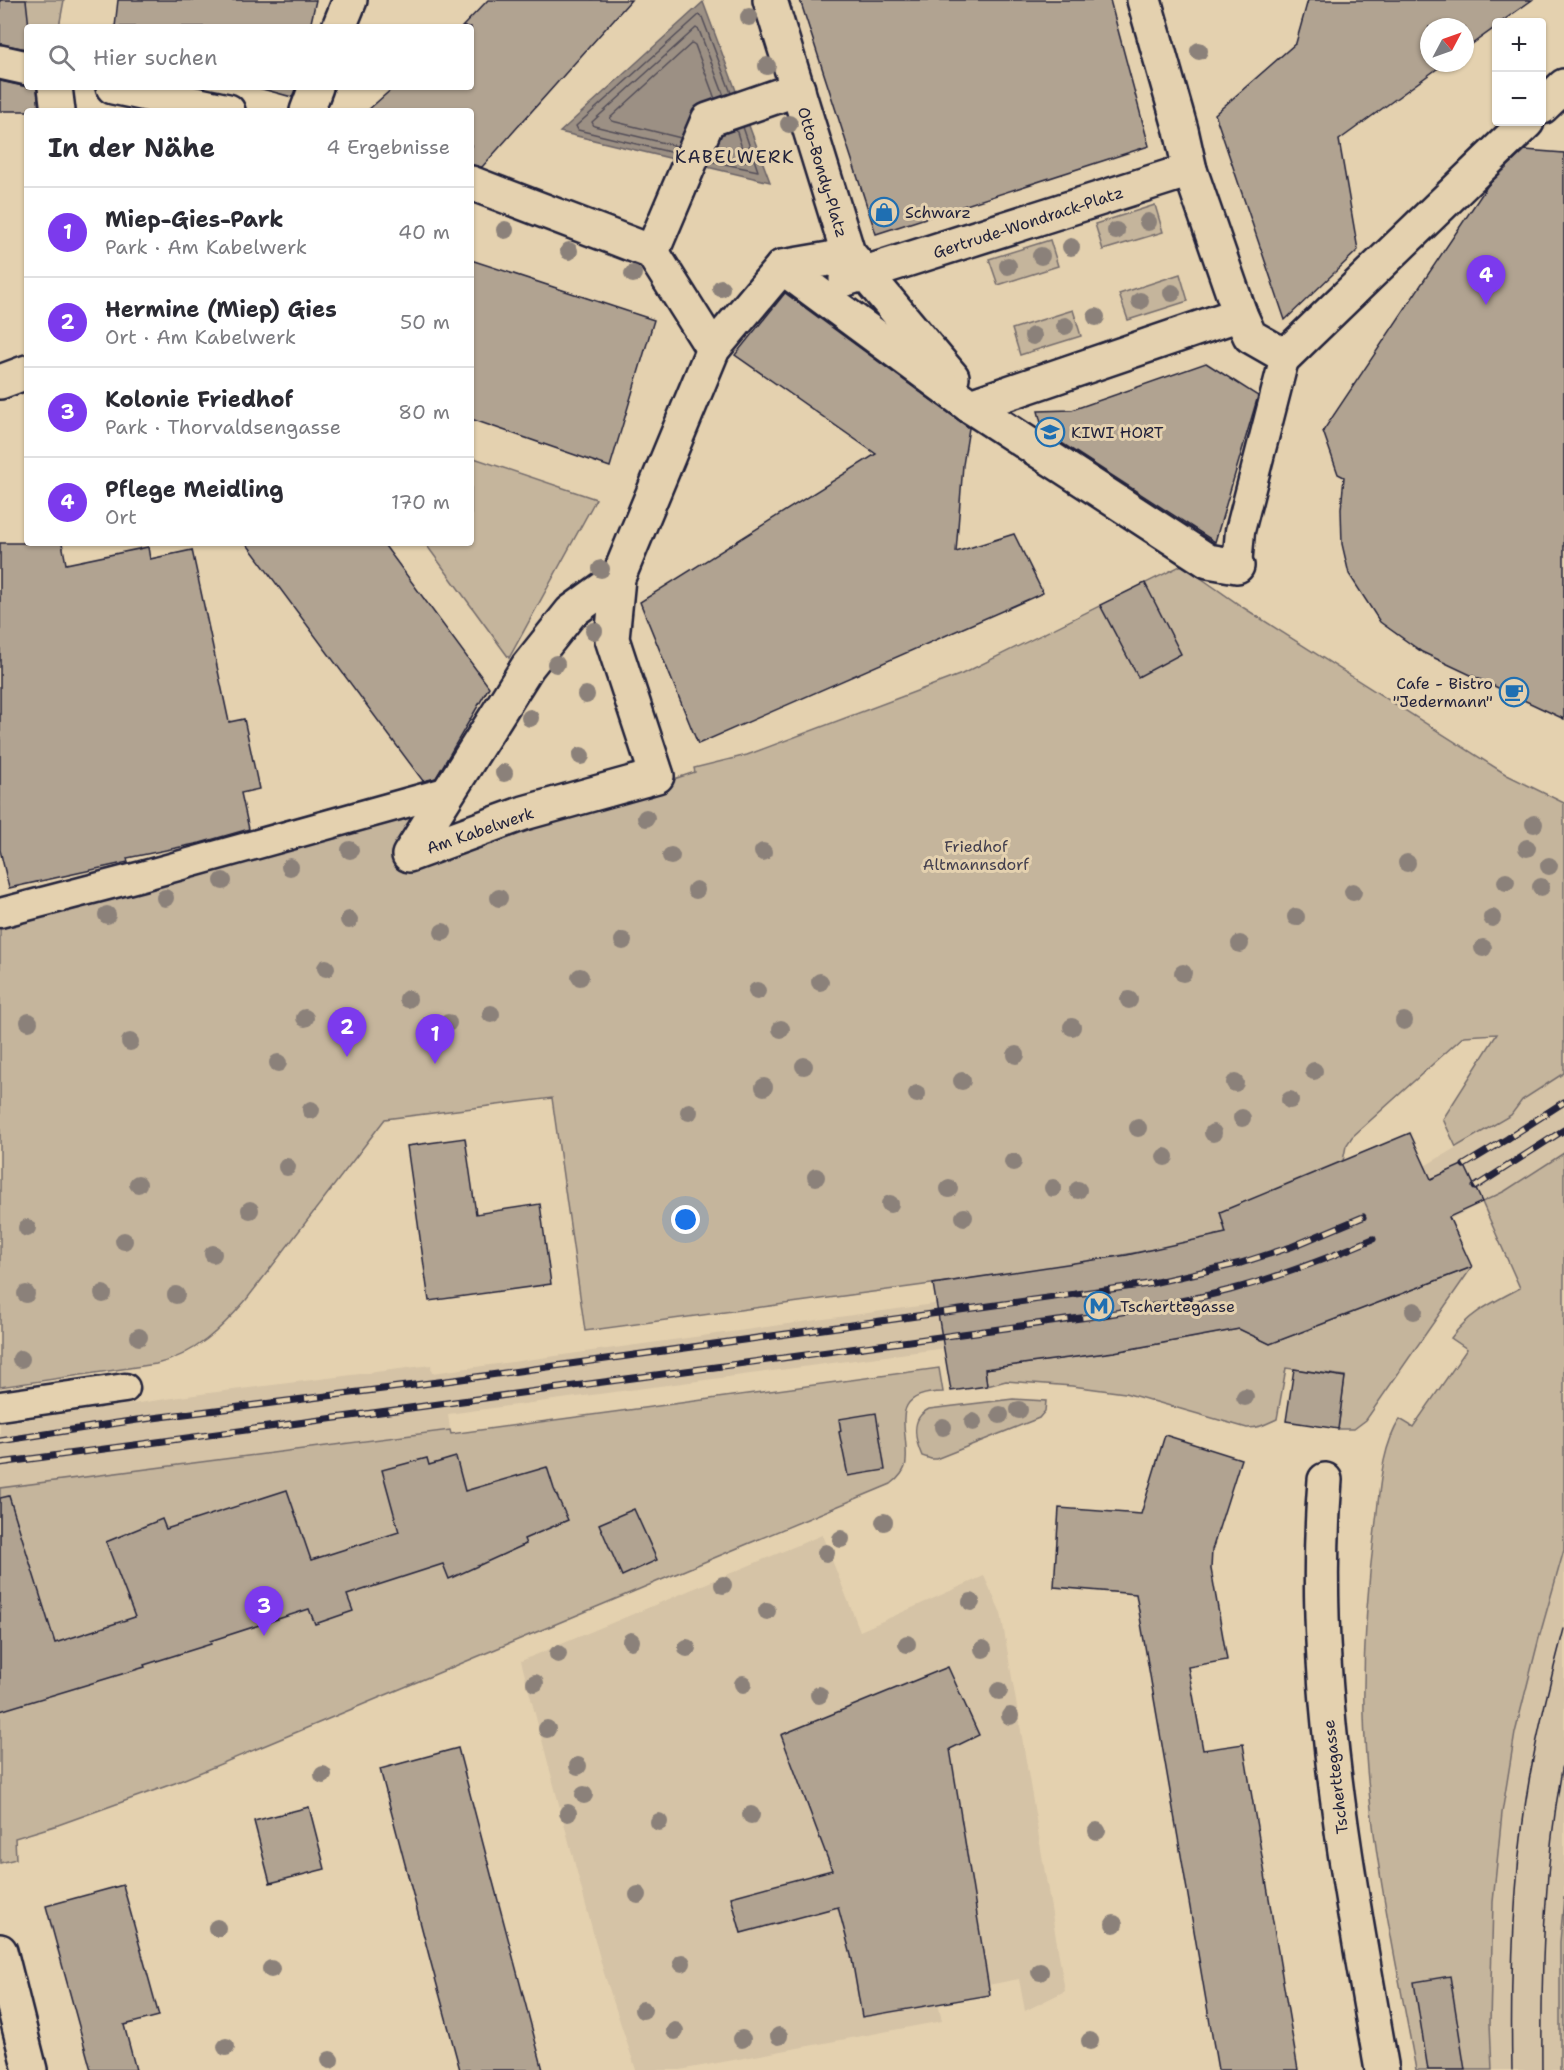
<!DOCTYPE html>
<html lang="de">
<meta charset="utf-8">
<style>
:root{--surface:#fff;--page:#f2f2f3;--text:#2b2b33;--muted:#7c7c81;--line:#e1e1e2;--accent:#7c3aed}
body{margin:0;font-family:"Shantell Sans",sans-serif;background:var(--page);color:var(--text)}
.controls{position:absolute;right:18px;top:18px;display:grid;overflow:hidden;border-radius:6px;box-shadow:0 2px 4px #0004}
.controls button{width:54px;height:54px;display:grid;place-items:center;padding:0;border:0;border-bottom:2px solid var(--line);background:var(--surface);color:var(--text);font:30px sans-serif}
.compass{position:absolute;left:1420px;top:18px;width:54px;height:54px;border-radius:50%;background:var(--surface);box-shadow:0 2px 4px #0004;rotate:49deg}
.you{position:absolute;left:686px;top:1220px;width:21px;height:21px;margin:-15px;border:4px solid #fff;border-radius:50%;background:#1a73e8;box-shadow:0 0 0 9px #1a73e833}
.badge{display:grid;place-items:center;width:39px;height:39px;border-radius:50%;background:var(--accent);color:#fff;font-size:20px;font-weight:700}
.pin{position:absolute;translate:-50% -50px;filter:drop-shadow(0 2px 3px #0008)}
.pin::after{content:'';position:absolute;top:32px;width:21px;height:18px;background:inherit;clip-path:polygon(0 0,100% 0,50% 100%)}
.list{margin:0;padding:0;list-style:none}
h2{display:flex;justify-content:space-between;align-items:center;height:78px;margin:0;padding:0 24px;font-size:26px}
h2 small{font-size:20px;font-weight:400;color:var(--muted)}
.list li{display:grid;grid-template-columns:39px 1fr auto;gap:18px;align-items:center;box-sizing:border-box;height:90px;padding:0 24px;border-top:2px solid var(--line)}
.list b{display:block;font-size:22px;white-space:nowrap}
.list p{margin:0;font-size:20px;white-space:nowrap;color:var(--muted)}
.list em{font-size:20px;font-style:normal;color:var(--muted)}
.icon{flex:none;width:33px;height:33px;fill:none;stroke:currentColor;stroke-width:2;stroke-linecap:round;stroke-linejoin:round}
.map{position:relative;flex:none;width:1564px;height:2070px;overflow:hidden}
.search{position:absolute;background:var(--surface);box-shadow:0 2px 4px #0004;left:24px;top:24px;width:450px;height:66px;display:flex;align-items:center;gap:15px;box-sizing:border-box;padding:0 21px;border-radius:6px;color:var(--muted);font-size:22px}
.panel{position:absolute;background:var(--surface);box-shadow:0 2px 4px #0004;left:24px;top:108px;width:450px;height:438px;border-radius:6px}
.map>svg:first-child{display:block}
.built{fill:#d5c3a6}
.green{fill:#c5b59c;stroke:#746c6c;stroke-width:1.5}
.water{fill:#9c9084;stroke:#6b6467;stroke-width:1.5}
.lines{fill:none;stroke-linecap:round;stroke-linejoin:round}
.shore{stroke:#534e58;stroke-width:1.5}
.building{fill:#b1a391;stroke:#22223b;stroke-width:1.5}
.lane-casing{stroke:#22223b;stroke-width:33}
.street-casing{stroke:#22223b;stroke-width:38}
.lane{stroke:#e4d1af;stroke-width:28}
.street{stroke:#e4d1af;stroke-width:33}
.tram{stroke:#22223b;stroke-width:1.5}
.rail-casing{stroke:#22223b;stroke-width:7}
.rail{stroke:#e4d1af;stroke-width:4.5;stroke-dasharray:14;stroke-linecap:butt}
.tree{fill:#8b817a}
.labels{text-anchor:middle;stroke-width:6;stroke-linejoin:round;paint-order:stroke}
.street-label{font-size:16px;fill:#22223b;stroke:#e4d1af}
.poi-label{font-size:16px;fill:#22223b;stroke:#e4d1af;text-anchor:start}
.park-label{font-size:16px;fill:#433f4e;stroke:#e4d1af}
.neighbourhood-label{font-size:18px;letter-spacing:1.5px;fill:#22223b;stroke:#e4d1af}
</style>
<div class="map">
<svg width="1564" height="2070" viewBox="0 0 1564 2070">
<rect width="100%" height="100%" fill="#e4d1af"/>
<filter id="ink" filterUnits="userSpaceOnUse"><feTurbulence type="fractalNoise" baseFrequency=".0167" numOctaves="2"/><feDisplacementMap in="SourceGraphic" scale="12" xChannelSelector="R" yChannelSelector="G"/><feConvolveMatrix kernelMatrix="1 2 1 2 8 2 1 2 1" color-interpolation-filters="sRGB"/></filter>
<g filter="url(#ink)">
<g class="built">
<path d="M1564,1073V1153L1505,1191L1412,1239L1104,1327L448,1414L450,1430L0,1488V1423L201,1394L431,1365L432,1373L1123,1278L1423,1167L1511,1115L1522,1100Z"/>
<path d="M822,1535L860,1631L984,1576L1001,1613L1065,1991L1025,2011L1019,1979L988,1985L937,1997L942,2021L680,2070H636L603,1970L521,1661Z"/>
<path d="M1564,1550V1897L1560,1942V2070H1492L1490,2023L1493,1902L1502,1813L1515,1733L1539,1638Z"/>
</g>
<g class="green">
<path d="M0,0H64L59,27H27Z"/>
<path d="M1155,205L1163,232L1103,250L1095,224Z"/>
<path d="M1050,240L1058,266L998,285L989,259Z"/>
<path d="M1180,274L1188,301L1128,320L1119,294Z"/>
<path d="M1073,310L1081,336L1020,355L1012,329Z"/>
<path d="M471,457L596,499L509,658L425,543H471Z"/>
<path d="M1182,565L1244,608L1507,775L1564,803V1073L1522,1100L1511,1115L1456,1147L1443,1119L1497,1034L1464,1036L1352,1137L1346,1146L1343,1161L1226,1233L1182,1244L1063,1266L585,1331L552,1098L385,1119L246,1300C221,1329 195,1355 156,1364L0,1387V919L384,820L416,815L443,856L695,772L694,768L747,755L962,674Z"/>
<path d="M1564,1153V1550L1539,1638L1515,1733L1502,1813L1493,1902L1490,2023L1492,2070H1416C1395,1953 1367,1834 1364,1715C1363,1652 1367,1590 1375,1529C1380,1492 1380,1451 1400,1419L1413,1427L1467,1349L1451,1338C1470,1312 1492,1303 1520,1288L1482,1202L1505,1191Z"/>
<path d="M1472,1267L1366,1420L1354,1429H1338L1345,1376L1286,1368L1277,1419C1266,1424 1259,1428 1247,1428L1125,1393L1072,1386L1006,1381L987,1386L985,1369L1114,1352L1239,1329L1270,1344Z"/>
<path d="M939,1368L943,1392C886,1393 909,1428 906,1461C906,1470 898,1479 891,1484L175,1783L58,1825L15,1838L16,1859L0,1863V1488L450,1430L451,1434Z"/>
<path d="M1013,1399L1046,1401L1045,1411L1039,1418L936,1459H931L922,1456C915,1440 910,1418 929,1409Z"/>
<path d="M1564,1897V2070H1560V1942Z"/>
</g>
<path class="water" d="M703,2L770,182L560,132Z"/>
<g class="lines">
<g class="shore">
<path d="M681,138L612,121L610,118L692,43L695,45L715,99"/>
<path d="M677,146L594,126L592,122L696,28L699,30L724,96"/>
<path d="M674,153L578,130L576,126L699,15L702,17L731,93"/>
<path d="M713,154L746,161L736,129"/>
<path d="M710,161L758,171L743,127"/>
</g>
</g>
<g class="building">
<path d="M0,0H26L29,27H27V49L0,44Z"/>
<path d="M118,0H316L310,27H115Z"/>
<path d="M488,0H631L482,167L471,165V111H367L394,87H471V27H462Z"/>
<path d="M800,0H1110L1149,146L876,234Z"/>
<path d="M1308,0H1532L1501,22H1497V26L1465,49V27H1429V63H1445L1339,140L1358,250L1285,320L1215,114L1296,43Z"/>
<path d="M0,81L27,87H37L39,111H0Z"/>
<path d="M255,87H296L292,97Z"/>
<path d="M1525,150L1564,153V719L1422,652L1380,622L1349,574L1342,544L1341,509L1344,477L1338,474L1323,431L1488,185Z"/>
<path d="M471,260L654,320L610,467L471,419Z"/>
<path d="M785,293L969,428L963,465L956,552L1014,534L1043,593L698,744L640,602L876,454L735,355Z"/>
<path d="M1206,363L1258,396L1215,542L1043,431L1038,411L1072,410Z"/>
<path d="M0,543H62L66,564L148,547L150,559L192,550L229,722L244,719L259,789L241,793L249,829L200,843L127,858L128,862L9,888L0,850Z"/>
<path d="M246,543H383L489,687L436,778L423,781Z"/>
<path d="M1145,583L1181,654L1138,677L1100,605Z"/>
<path d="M1410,1133L1431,1179L1464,1164L1482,1202L1449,1217L1472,1267L1270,1344L1239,1329L1114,1352L985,1369L987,1386L951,1391L933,1284L1127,1255L1226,1233L1220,1212Z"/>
<path d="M465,1138L476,1214L540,1204L551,1284L429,1301L407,1146Z"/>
<path d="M1294,1369L1345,1377L1338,1429L1286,1421Z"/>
<path d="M876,1413L885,1470L848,1476L839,1432L841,1431L839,1419Z"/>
<path d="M1165,1435L1241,1459L1212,1550L1211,1569L1227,1660L1188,1667L1203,1750L1243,1744L1298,2070H1218L1136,1594L1054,1587L1059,1508L1141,1514Z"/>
<path d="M456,1457L465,1491L547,1467L554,1489L568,1520L524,1539L526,1544L449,1579L443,1564L347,1595L353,1611L315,1624L309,1609L210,1641L211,1644L144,1665L145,1667L0,1711V1498L9,1496L55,1643L135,1617L106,1542L162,1519L166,1529L287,1490L311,1560L399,1532L382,1470L427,1458L429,1465Z"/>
<path d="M634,1509L657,1560L622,1576L599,1524Z"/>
<path d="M948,1667L979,1735L950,1749L990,1995L862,2017L852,1959L838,1907L741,1933L731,1897L832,1870L781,1735Z"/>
<path d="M458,1748L492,1878L543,2070H460L431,1963L380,1769Z"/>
<path d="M309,1807L325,1869L270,1883L254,1821Z"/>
<path d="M123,1885L159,2016L124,2025L136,2070H91L46,1906Z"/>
<path d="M1450,1976L1465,2070H1428L1414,1982Z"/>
</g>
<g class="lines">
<g class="lane-casing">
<g id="lane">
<path d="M1237,566L1240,531L1285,356"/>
<path d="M0,913L142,876L449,791"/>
<path d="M0,1406L125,1388"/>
</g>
</g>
<g class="street-casing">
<g id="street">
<path d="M770,0L848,253L952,377"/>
<path d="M1144,0L1181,130L1190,170L1240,314L1250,336L1285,356L1527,122"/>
<path d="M339,27L350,0"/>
<path d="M0,62L27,68"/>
<path d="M55,87L58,111"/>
<path d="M113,87L228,111"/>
<path d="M1542,107L1564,86"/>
<path d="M307,111L316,87"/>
<path d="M471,183L652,252L713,349"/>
<path d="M652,252L708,120L798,89"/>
<path d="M782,267L970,406L1208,561L1237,566"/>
<path d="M846,279L1190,170"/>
<path d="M0,382L27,372"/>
<path d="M970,406L1240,314"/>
<path d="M618,578L571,612L528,666L409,855L524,813L657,776L612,639L618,578L713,349L782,267L829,259L848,253"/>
<path d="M1325,1480C1309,1680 1348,1875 1382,2070"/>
<path d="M0,1951L30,2070"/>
</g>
</g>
<use href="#lane" class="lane"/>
<use href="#street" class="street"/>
<g class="tram">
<path d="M1512,2070C1510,1972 1513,1872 1530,1775C1539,1726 1551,1677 1564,1629"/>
<path d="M1542,2070C1541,1966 1544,1861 1564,1759"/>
</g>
<g class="rail-casing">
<g id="rail">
<path d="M1464,1165L1507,1139L1564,1102"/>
<path d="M1475,1187L1564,1130"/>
<path d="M0,1441L137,1420L454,1380L1148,1284L1241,1263L1291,1247L1363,1217"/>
<path d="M0,1463L1103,1315C1145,1308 1188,1301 1230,1290C1279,1277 1326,1259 1373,1239"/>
</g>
</g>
<use href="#rail" class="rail"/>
</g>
<g class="tree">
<circle cx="749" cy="17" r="9"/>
<circle cx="1199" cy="51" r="9"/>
<circle cx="767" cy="66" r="9"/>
<circle cx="789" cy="124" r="9"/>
<circle cx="1148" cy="222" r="9"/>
<circle cx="505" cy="230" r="9"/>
<circle cx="1116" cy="231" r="9"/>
<circle cx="1071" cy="247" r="9"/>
<circle cx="569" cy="251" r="9"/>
<circle cx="1041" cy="256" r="9"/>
<circle cx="1008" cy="266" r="9"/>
<circle cx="633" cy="274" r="9"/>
<circle cx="721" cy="288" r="9"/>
<circle cx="1172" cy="293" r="9"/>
<circle cx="1140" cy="301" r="9"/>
<circle cx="1096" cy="317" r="9"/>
<circle cx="1065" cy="326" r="9"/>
<circle cx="1033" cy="336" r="9"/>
<circle cx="601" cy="569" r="9"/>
<circle cx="594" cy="631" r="9"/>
<circle cx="556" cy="664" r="9"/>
<circle cx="586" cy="695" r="9"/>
<circle cx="530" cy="718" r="9"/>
<circle cx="581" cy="756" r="9"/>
<circle cx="504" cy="773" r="9"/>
<circle cx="646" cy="818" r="9"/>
<circle cx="1534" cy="824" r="9"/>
<circle cx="1527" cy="848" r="9"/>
<circle cx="350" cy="850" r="9"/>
<circle cx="763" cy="852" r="9"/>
<circle cx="671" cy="856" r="9"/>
<circle cx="1407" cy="863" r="9"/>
<circle cx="1549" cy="866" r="9"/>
<circle cx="290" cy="867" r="9"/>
<circle cx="223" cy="881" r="9"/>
<circle cx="1506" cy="882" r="9"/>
<circle cx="1541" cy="887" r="9"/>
<circle cx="696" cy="890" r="9"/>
<circle cx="1353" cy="892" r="9"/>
<circle cx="165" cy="898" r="9"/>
<circle cx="499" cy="898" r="9"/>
<circle cx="107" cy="915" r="9"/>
<circle cx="1296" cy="917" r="9"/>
<circle cx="1492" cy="918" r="9"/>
<circle cx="349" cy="920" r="9"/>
<circle cx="443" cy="932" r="9"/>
<circle cx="623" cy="941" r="9"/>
<circle cx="1240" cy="944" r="9"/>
<circle cx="1483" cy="948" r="9"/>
<circle cx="326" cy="968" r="9"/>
<circle cx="1183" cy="973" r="9"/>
<circle cx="580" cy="977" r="9"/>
<circle cx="820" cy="982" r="9"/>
<circle cx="757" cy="991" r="9"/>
<circle cx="408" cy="999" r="9"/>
<circle cx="1129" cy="1000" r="9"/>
<circle cx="491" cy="1014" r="9"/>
<circle cx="305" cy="1018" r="9"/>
<circle cx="1404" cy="1021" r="9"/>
<circle cx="29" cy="1022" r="9"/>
<circle cx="448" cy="1023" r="9"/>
<circle cx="1072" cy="1027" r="9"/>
<circle cx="781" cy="1029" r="9"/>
<circle cx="130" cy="1042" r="9"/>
<circle cx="1016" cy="1055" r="9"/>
<circle cx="278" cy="1063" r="9"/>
<circle cx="804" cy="1066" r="9"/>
<circle cx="1314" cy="1071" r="9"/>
<circle cx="962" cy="1081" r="9"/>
<circle cx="1235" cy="1083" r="9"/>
<circle cx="764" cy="1087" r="9"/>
<circle cx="917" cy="1094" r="9"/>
<circle cx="1290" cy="1100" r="9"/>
<circle cx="311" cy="1110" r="9"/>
<circle cx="689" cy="1112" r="9"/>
<circle cx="1242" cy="1118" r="9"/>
<circle cx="1138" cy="1128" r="9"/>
<circle cx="1213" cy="1133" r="9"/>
<circle cx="1165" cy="1157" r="9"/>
<circle cx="1013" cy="1162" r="9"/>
<circle cx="287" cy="1167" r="9"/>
<circle cx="816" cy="1177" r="9"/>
<circle cx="138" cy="1184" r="9"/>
<circle cx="1053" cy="1188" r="9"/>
<circle cx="949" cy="1189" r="9"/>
<circle cx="1078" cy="1190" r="9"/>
<circle cx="890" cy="1204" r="9"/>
<circle cx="250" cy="1210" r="9"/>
<circle cx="964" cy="1217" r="9"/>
<circle cx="27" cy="1228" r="9"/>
<circle cx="124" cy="1241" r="9"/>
<circle cx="213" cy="1254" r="9"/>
<circle cx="26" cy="1294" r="9"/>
<circle cx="103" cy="1294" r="9"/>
<circle cx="176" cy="1295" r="9"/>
<circle cx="1414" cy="1311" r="9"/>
<circle cx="139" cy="1337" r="9"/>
<circle cx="21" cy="1359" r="9"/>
<circle cx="1245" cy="1397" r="9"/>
<circle cx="1019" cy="1410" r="9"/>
<circle cx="1000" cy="1415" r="9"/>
<circle cx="973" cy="1422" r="9"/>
<circle cx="943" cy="1427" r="9"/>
<circle cx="884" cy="1522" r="9"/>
<circle cx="841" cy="1539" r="9"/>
<circle cx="826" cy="1553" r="9"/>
<circle cx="723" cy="1585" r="9"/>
<circle cx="971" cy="1602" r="9"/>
<circle cx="767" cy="1611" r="9"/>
<circle cx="631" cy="1641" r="9"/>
<circle cx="907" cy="1644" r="9"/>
<circle cx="687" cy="1648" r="9"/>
<circle cx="983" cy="1649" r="9"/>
<circle cx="558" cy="1654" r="9"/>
<circle cx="535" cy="1683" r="9"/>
<circle cx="743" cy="1684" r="9"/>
<circle cx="999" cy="1691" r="9"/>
<circle cx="819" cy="1695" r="9"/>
<circle cx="1010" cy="1716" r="9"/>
<circle cx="547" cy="1729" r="9"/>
<circle cx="578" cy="1766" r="9"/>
<circle cx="323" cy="1775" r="9"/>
<circle cx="584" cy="1795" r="9"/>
<circle cx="568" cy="1813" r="9"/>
<circle cx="751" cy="1815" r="9"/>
<circle cx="659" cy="1822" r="9"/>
<circle cx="1097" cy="1831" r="9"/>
<circle cx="638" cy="1895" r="9"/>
<circle cx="1114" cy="1924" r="9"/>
<circle cx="217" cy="1928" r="9"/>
<circle cx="682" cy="1963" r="9"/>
<circle cx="271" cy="1969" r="9"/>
<circle cx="1040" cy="1972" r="9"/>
<circle cx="643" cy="2010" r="9"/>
<circle cx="675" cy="2031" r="9"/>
<circle cx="779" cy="2036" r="9"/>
<circle cx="742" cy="2039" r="9"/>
<circle cx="1090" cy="2041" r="9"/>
<circle cx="226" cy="2047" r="9"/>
<circle cx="330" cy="2060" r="9"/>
</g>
</g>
<defs>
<g id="shop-ring" transform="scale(1.5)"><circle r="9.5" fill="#e4d1af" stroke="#1f6fb2" stroke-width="1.5"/><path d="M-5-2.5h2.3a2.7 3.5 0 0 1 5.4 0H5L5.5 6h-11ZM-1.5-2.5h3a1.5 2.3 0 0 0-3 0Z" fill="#1f6fb2"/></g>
<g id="school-ring" transform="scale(1.5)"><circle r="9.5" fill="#e4d1af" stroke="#1f6fb2" stroke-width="1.5"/><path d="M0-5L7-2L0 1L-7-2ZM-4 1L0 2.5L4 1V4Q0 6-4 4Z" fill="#1f6fb2"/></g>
<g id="cafe-ring" transform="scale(1.5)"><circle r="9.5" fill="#e4d1af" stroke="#1f6fb2" stroke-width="1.5"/><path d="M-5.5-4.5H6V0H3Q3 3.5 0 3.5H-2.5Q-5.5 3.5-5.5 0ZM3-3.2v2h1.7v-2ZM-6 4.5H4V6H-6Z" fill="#1f6fb2"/></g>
<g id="metro-ring" transform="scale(1.5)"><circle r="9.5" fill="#e4d1af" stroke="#1f6fb2" stroke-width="1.5"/><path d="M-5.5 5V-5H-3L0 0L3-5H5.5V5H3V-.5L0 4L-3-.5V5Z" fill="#1f6fb2"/></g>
</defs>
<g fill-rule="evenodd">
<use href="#shop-ring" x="884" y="212"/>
<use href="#school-ring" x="1050" y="432"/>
<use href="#cafe-ring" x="1514" y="692"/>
<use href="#metro-ring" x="1099" y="1306"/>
</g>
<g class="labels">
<g class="street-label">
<text transform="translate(823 172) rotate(73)" y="6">Otto-Bondy-Platz</text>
<text transform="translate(1028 222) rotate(-18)" y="6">Gertrude-Wondrack-Platz</text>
<text transform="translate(480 830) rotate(-19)" y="6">Am Kabelwerk</text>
<text transform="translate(1335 1777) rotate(-97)" y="6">Tscherttegasse</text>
</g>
<g class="poi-label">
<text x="905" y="218">Schwarz</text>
<text x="1071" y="438">KIWI HORT</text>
<text x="1493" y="689" text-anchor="end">Cafe - Bistro<tspan x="1493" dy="18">"Jedermann"</tspan></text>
<text x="1120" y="1312">Tscherttegasse</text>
</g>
<g class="park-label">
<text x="976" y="852">Friedhof<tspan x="976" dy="18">Altmannsdorf</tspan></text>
</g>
<g class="neighbourhood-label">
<text x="735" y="163">KABELWERK</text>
</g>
</g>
</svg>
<div class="controls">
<button>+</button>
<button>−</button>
</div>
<svg class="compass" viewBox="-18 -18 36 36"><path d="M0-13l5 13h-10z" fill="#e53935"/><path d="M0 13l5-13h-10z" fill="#7c7c81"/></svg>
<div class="you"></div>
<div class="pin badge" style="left:435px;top:1064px">1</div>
<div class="pin badge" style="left:347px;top:1057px">2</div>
<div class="pin badge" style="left:264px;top:1636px">3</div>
<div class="pin badge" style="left:1486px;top:305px">4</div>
<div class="search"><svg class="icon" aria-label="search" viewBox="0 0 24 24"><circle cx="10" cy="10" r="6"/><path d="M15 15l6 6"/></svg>Hier suchen</div>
<section class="panel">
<h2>In der Nähe<small>4 Ergebnisse</small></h2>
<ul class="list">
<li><span class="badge">1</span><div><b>Miep-Gies-Park</b><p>Park · Am Kabelwerk</p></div><em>40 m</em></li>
<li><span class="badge">2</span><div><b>Hermine (Miep) Gies</b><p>Ort · Am Kabelwerk</p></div><em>50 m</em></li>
<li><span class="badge">3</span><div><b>Kolonie Friedhof</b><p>Park · Thorvaldsengasse</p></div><em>80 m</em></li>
<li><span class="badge">4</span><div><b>Pflege Meidling</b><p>Ort</p></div><em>170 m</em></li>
</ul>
</section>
</div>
